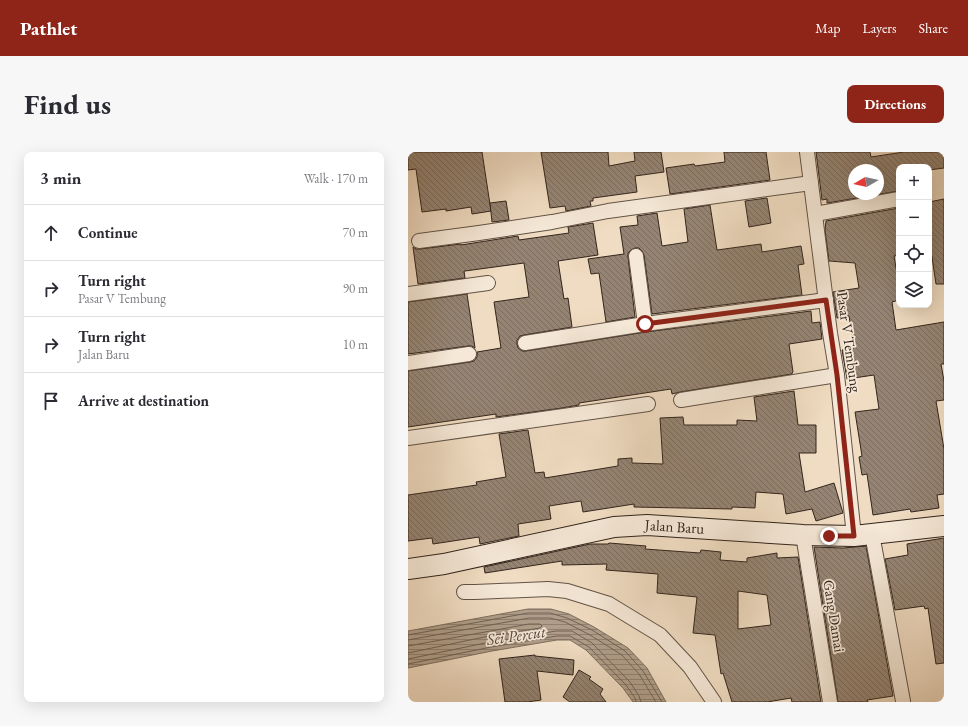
<!DOCTYPE html>
<meta charset="utf-8">
<style>
:root{--surface:#fff;--page:#f7f7f7;--text:#2b2b33;--muted:#7c7c81;--line:#e1e1e2;--accent:#8f2418}
body{margin:0;font-family:"EB Garamond",serif;background:var(--page);color:var(--text)}
.controls{position:absolute;right:12px;top:12px;display:grid;overflow:hidden;border-radius:8px;box-shadow:0 4px 16px #0002}
.controls button{width:36px;height:36px;display:grid;place-items:center;padding:0;border:0;border-bottom:1px solid var(--line);background:var(--surface);color:var(--text);font:20px sans-serif}
.compass{position:absolute;left:440px;top:12px;width:36px;height:36px;border-radius:50%;background:var(--surface);box-shadow:0 4px 16px #0002;rotate:261deg}
.stop{position:absolute;width:12px;height:12px;margin:-9px;border:3px solid #8f2418;border-radius:50%;background:#fff}
.stop.end{background:#8f2418;border-color:#fff;box-shadow:0 1px 4px #0008}
.list{margin:0;padding:0;list-style:none}
h2{display:flex;justify-content:space-between;align-items:center;height:52px;margin:0;padding:0 16px;font-size:17px}
h2 small{font-size:13px;font-weight:400;color:var(--muted)}
.list li{display:grid;grid-template-columns:26px 1fr auto;gap:12px;align-items:center;box-sizing:border-box;height:56px;padding:0 16px;border-top:1px solid var(--line)}
.list b{display:block;font-size:15px;white-space:nowrap}
.list p{margin:0;font-size:13px;white-space:nowrap;color:var(--muted)}
.list em{font-size:13px;font-style:normal;color:var(--muted)}
.icon{flex:none;width:22px;height:22px;fill:none;stroke:currentColor;stroke-width:2;stroke-linecap:round;stroke-linejoin:round}
.map{position:relative;flex:none;width:536px;height:550px;overflow:hidden;border-radius:8px}
header{display:flex;align-items:center;gap:24px;box-sizing:border-box;height:56px;padding:0 20px;background:var(--accent);color:#fff}
header strong{font-size:19px}
nav{display:flex;gap:22px;margin-inline-start:auto;font-size:14px}
.intro{display:flex;align-items:center;justify-content:space-between;box-sizing:border-box;height:96px;padding:0 24px}
h1{margin:0;font-size:28px}
.button{padding:10px 18px;border-radius:8px;background:var(--accent);color:#fff;font-size:14px;font-weight:700}
main{display:flex;gap:24px;padding:0 24px}
aside{flex:1;background:var(--surface);border-radius:8px;box-shadow:0 4px 16px #0002}
.map>svg:first-child{display:block}
.water{fill:url(#water-rules);stroke:#7e6e5e}
.lines{fill:none;stroke-linecap:round;stroke-linejoin:round}
.shore{stroke:#726254;stroke-width:1}
.building{fill:url(#building-back-hatch);stroke:#33251d;fill-rule:evenodd}
.minor-casing{stroke:#625346;stroke-width:16}
.secondary-casing{stroke:#33251d;stroke-width:22}
.minor{stroke:#f5e8d7;stroke-width:14}
.secondary{stroke:#f5e8d7;stroke-width:20}
.route{stroke:#8f2418;stroke-width:5}
.labels{text-anchor:middle;stroke-width:3.5;stroke-linejoin:round;paint-order:stroke}
.street-label{font-size:15px;fill:#33251d;stroke:#f5e8d7}
.water-label{font-size:16px;font-style:italic;fill:#58493e;stroke:#f5e8d7}
</style>
<header>
<strong>Pathlet</strong>
<nav><a>Map</a><a>Layers</a><a>Share</a></nav>
</header>
<div class="intro"><h1>Find us</h1><a class="button">Directions</a></div>
<main>
<aside>
<h2>3 min<small>Walk · 170 m</small></h2>
<ul class="list">
<li><svg class="icon" aria-label="ahead" viewBox="0 0 24 24"><path d="M12 20V5M6 11l6-6 6 6"/></svg><div><b>Continue</b></div><em>70 m</em></li>
<li><svg class="icon" aria-label="right" viewBox="0 0 24 24"><path d="M7 20v-9h11M14 6l5 5-5 5"/></svg><div><b>Turn right</b><p>Pasar V Tembung</p></div><em>90 m</em></li>
<li><svg class="icon" aria-label="right" viewBox="0 0 24 24"><path d="M7 20v-9h11M14 6l5 5-5 5"/></svg><div><b>Turn right</b><p>Jalan Baru</p></div><em>10 m</em></li>
<li><svg class="icon" aria-label="arrive" viewBox="0 0 24 24"><path d="M6 21V4h12l-3 4 3 4H6"/></svg><div><b>Arrive at destination</b></div></li>
</ul>
</aside>
<div class="map">
<svg width="536" height="550" viewBox="0 0 536 550">
<defs>
<pattern id="water-rules" width="6" height="5" patternUnits="userSpaceOnUse"><rect width="6" height="5" fill="#b09e8a"/><path d="M0 2.5h6" fill="none" stroke="#908170"/></pattern>
<pattern id="building-back-hatch" width="6" height="6" patternUnits="userSpaceOnUse"><rect width="6" height="6" fill="#958473"/><path d="M-1 5l2 2M0 0l6 6M5-1l2 2" fill="none" stroke="#7a6c5e"/></pattern>
</defs>
<rect width="100%" height="100%" fill="#f0dcc2"/>
<filter id="stains"><feTurbulence type="fractalNoise" baseFrequency=".005" numOctaves="4"/><feColorMatrix values="0 0 0 0 .2 0 0 0 0 .09 0 0 0 0 .02 0 0 0 .5 -.17"/></filter>
<radialGradient id="worn" r=".72"><stop offset=".6" stop-color="#630" stop-opacity="0"/><stop offset="1" stop-color="#630" stop-opacity=".3"/></radialGradient>
<path class="water" d="M120,457H143L161,462L186,475L220,496L239,516L258,550H225L215,536L178,498L162,488H149L84,499L0,516V479Z"/>
<g class="lines">
<g class="shore">
<path d="M0,483L120,461H142L159,466L184,478L217,499L235,519L254,550"/>
<path d="M0,488L121,466H142L157,470L182,483L214,503L231,522L248,550"/>
<path d="M0,494L121,472H132L134,474L132,476L81,484L0,501"/>
<path d="M0,507L82,490L148,479H164L184,491L222,530L231,544L233,550"/>
<path d="M0,512L83,495L149,484H162L181,495L218,533L227,546L228,550"/>
</g>
</g>
<g class="building">
<path d="M0,0H74L83,59L64,62L63,55L38,59V57L14,60L8,17L0,18Z"/>
<path d="M133,0H200L201,14L227,9L226,0H253L256,20L227,24L229,40L185,46V49H182L183,54L158,59L157,54L142,56Z"/>
<path d="M316,0H358L362,28L262,42L258,16L286,12L287,14L317,10Z"/>
<path d="M408,0H462L463,5L496,0H536V16L521,18V15H491V39L419,51V47L414,48ZM446,18H470V42H446Z"/>
<path d="M359,46L363,71L341,75L337,49Z"/>
<path d="M536,47V132H528L521,85V50Z"/>
<path d="M98,49L101,68L84,70L82,51Z"/>
<path d="M302,53L309,98L353,92L354,100L393,94L396,112L390,113L394,143L244,162L236,103L234,99L231,96H227L223,98L220,101V105L227,165L198,170L191,121L183,122L180,107L216,102L212,75L230,73L229,64L249,61L254,94L280,90L276,57Z"/>
<path d="M491,56V103L486,104L491,133V148L484,150L488,178L536,170V212H533L536,229V248L528,249L536,297V342L529,343L531,356L503,360L502,357L465,363L459,322L454,323L451,305L454,304L447,260L471,257L466,223L439,227L434,198L446,196L441,164L429,166L425,140L451,136L447,111L421,109L417,78L418,69Z"/>
<path d="M185,71L190,103L150,109L156,147L160,146L164,175L116,183L112,184L109,188V192L110,196L114,199H118L238,180L403,159L404,171L412,170L414,187L381,192L385,220L384,221V222L272,240L264,242L263,237L171,251V253L154,256L88,265V262L0,275V219L62,210L66,209L69,205V200L93,196L86,150L121,145L116,111L57,119H56L57,126L10,132L5,95L8,97H12L53,92V93L110,84L111,88L161,81L160,75Z"/>
<path d="M59,142L67,196L64,194H60L0,202V150Z"/>
<path d="M386,239L390,273H408V301H391L397,340L426,331L435,361L408,369L404,357L378,362L375,342L348,340L347,356L324,355V357L226,355V352L175,360L173,349L141,354L143,367L110,372L111,384L72,392L71,385L25,392L24,386L0,389V343L69,333L68,330L98,325L91,282L120,278L127,321L136,320L137,326L210,314V307L224,306V311L255,312L252,266L275,265L276,273H329V268L349,269L346,245Z"/>
<path d="M536,386V511L528,512L520,456L517,457L516,454L487,458L477,407L500,403L499,392Z"/>
<path d="M201,391L238,394L237,397L292,401L293,398L313,400L312,408L339,410V406L369,401V406L390,405L413,550H384L383,546L359,550H324L315,521L313,522L307,483L285,481L289,445L249,441L250,422L198,418L199,412L154,413V409L77,421L76,415L182,392H200ZM330,439L359,443L363,473L330,477Z"/>
<path d="M458,394L485,544L459,548L460,550H430L406,395L435,396Z"/>
<path d="M127,503V504L166,508L165,523L129,519L133,548L119,550H97L91,507Z"/>
<path d="M171,518L183,525L181,527L195,537L192,542L198,550H162L155,545Z"/>
</g>
<g class="lines">
<g class="minor-casing">
<g id="minor">
<path d="M399,0L422,181L429,223L446,384"/>
<path d="M407,62L491,47"/>
<path d="M11,89L71,81L144,70L200,59L403,31"/>
<path d="M228,104L237,172"/>
<path d="M0,142L80,131"/>
<path d="M117,191L237,172L418,148"/>
<path d="M0,211L61,202"/>
<path d="M273,248L429,223"/>
<path d="M0,286L240,252"/>
<path d="M464,382L495,549"/>
<path d="M395,383L422,550"/>
<path d="M56,440H67L140,437L159,439L201,452L252,483L282,515L306,550"/>
</g>
</g>
<g class="secondary-casing">
<g id="secondary">
<path id="s1" d="M0,417L36,412L206,375L239,373L395,383L446,384L536,374"/>
</g>
</g>
<use href="#minor" class="minor"/>
<use href="#secondary" class="secondary"/>
</g>
<g class="lines">
<path class="route" d="M237,172L418,148L429,223L446,384H421"/>
</g>
<g class="labels">
<g class="street-label">
<text transform="translate(441 190) rotate(82)" y="5">Pasar V Tembung</text>
<text dy="5" stroke="none"><textPath href="#s1" startOffset="271">Jalan Baru</textPath></text>
<text transform="translate(426 464) rotate(81)" y="5">Gang Damai</text>
</g>
<g class="water-label">
<text transform="translate(108 483) rotate(-8)" y="6">Sei Percut</text>
</g>
</g>
<rect width="100%" height="100%" filter="url(#stains)"/>
<rect width="100%" height="100%" fill="url(#worn)"/>
</svg>
<div class="controls">
<button>+</button>
<button>−</button>
<button><svg class="icon" aria-label="locate" viewBox="0 0 24 24"><circle cx="12" cy="12" r="6"/><path d="M12 2v4M12 18v4M2 12h4M18 12h4"/></svg></button>
<button><svg class="icon" aria-label="layers" viewBox="0 0 24 24"><path d="M12 4l9 5-9 5-9-5zM3 14l9 5 9-5"/></svg></button>
</div>
<svg class="compass" viewBox="-18 -18 36 36"><path d="M0-13l5 13h-10z" fill="#e53935"/><path d="M0 13l5-13h-10z" fill="#7c7c81"/></svg>
<div class="stop" style="left:237px;top:172px"></div>
<div class="stop end" style="left:421px;top:384px"></div>
</div>
</main>
